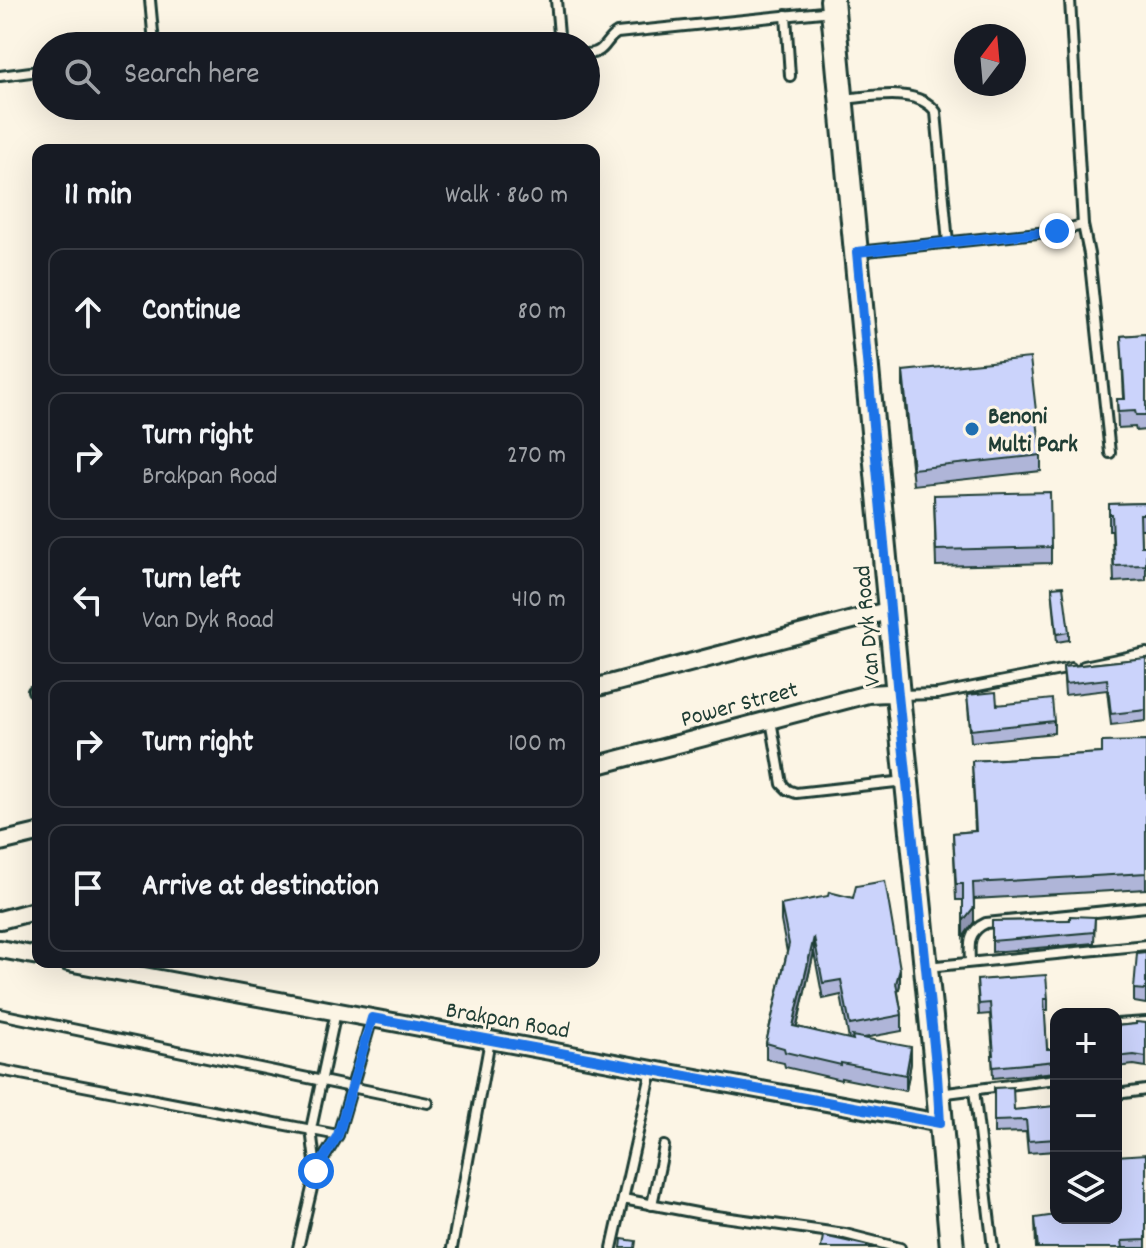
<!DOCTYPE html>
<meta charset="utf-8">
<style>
:root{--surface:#171b24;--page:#242831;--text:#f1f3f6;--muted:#9ea1a6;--line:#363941}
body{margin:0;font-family:Dekko,sans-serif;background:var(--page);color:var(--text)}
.controls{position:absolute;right:24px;bottom:24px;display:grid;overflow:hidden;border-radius:16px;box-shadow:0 8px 32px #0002}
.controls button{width:72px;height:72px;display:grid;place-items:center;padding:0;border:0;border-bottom:2px solid var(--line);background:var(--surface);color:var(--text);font:40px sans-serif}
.compass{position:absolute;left:954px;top:24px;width:72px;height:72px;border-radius:50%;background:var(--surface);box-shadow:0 8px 32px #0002;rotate:16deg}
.stop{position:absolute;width:24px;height:24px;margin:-18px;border:6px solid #1a73e8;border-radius:50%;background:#fff}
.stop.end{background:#1a73e8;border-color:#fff;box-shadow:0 2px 8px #0008}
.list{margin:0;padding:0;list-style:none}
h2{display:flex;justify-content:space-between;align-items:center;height:104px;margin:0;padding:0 32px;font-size:34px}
h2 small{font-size:26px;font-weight:400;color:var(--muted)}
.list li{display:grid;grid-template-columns:52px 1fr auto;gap:24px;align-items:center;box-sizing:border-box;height:128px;margin:0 16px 16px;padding:0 16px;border:2px solid var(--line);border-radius:16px}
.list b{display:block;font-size:30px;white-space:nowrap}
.list p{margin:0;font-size:26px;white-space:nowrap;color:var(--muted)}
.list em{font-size:26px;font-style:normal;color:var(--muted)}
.icon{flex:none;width:44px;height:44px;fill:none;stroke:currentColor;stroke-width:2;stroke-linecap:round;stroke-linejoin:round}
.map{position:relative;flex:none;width:1146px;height:1248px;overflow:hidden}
.search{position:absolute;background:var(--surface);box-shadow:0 8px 32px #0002;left:32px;top:32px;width:568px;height:88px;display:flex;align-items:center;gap:20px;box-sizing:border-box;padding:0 28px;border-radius:44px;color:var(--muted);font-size:30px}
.panel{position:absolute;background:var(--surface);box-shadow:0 8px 32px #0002;left:32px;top:144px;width:568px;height:824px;border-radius:16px}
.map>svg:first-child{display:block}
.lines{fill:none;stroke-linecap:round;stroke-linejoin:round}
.lane-casing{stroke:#1f3d34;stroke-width:14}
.street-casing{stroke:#1f3d34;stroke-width:22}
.secondary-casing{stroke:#1f3d34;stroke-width:28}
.lane{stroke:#fcf5e5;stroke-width:8}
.street{stroke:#fcf5e5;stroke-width:16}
.secondary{stroke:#fcf5e5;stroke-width:22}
.wall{fill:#afb5d8;stroke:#1f3d34;stroke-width:2;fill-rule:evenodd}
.shaded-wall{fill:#8e94b0;stroke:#1f3d34;stroke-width:2}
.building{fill:#cbd3fb;stroke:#1f3d34;stroke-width:2}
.route{stroke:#1a73e8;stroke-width:10}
.poi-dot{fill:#1f6fb2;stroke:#fcf5e5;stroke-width:3}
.labels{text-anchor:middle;stroke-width:6;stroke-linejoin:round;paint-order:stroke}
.poi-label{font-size:24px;font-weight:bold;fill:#1f3d34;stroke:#fcf5e5;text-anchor:start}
.street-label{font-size:24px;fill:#1f3d34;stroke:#fcf5e5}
</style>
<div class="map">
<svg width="1146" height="1248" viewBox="0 0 1146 1248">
<rect width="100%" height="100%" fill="#fcf5e5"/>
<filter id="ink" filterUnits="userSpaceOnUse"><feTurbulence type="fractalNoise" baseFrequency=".0125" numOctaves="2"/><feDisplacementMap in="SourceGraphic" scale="16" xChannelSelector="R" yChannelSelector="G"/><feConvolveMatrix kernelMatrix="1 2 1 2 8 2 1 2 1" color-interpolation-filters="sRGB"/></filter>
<g filter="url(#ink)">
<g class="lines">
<g class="lane-casing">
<g id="lane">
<path d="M150,0L154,43L153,46"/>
<path d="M556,0L560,46"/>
<path d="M1070,0L1083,225"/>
<path d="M786,15L790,76"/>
<path d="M586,54C607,53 603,41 617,33L832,11"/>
<path d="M0,76L46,70"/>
<path d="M843,99C870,97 918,86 936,112L948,243"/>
<path d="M857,252L1057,231L1083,225L1089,254L1110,453"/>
<path d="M1084,666L1146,653"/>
<path d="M33,691L38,690"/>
<path d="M899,695L937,694L1071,668"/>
<path d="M771,720L782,784L788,790L796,793L905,781"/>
<path d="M970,961C969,944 968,931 986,923L1146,907"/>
<path d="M927,967L1146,945"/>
<path d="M0,1014L428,1103"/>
<path d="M1116,1024L1146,1022"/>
<path d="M0,1070L338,1135"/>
<path d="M974,1090L993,1248"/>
<path d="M939,1094L1056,1079"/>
<path d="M1116,1094L1146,1090"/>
<path d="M316,1170L311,1129L336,1012"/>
<path d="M623,1199L702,1214L845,1234L900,1248"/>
<path d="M652,1205L664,1146"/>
<path d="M298,1248L316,1171L338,1135L372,1018"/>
<path d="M452,1248L490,1040"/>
<path d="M612,1248L652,1070"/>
</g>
</g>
<g class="street-casing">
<g id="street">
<path d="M594,688L891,610"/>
<path d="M594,766L868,694L887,693L898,695"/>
<path d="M0,842L38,833"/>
<path d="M0,920L38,910"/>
<path d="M0,949L38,956"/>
<path d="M68,962L940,1123"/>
</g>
</g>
<g class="secondary-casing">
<path id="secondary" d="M832,0L898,695L935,1056L952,1248"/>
</g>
<use href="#lane" class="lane"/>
<use href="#street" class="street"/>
<use href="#secondary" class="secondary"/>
</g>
<g class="wall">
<path d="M1146,334V430L1136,431L1135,427L1118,428L1117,399H1124L1121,336Z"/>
<path d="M903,371L1041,455V471L913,485L903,387Z"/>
<path d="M934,495L1051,547V563L936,566Z"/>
<path d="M1146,503V529H1140L1141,546H1146V580L1114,582L1112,530H1109V504Z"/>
<path d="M1052,587L1069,632V640L1057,642Z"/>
<path d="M1146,658V721L1111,725L1107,690L1065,695L1063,667Z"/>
<path d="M967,695L1054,721V733L971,742Z"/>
<path d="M1146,741V889L974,899V922L963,937V900H956L953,833L975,831L972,761L1102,753Z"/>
<path d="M781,905L900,985L898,992L902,1015V1031L864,1038L911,1063L906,1091L841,1078V1080L785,1067L784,1063L766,1059V1043L787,952L781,921ZM814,952L823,999L841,995L849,1040L797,1027Z"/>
<path d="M1095,917L1094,943L992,952V921L1070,920Z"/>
<path d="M1146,952V1004L1134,1002V989Z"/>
<path d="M977,980L1048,999V1010H1044L1047,1049H1056V1072L993,1078L992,1055H993L990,1014L979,1015Z"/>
<path d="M1146,1023V1067L1134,1065L1116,1067V1026Z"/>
<path d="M994,1088L1014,1110L1056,1106V1151L1028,1153L1026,1132L994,1133Z"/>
<path d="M1146,1154V1248H1036L1035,1218H1116Z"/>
</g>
<g class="shaded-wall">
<path d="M974,907V922L963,937V921Z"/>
<path d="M814,937V952L793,1042V1026Z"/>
<path d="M900,969V985L896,999V983Z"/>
<path d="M911,1047V1063L906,1091V1075Z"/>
</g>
<g class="building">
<path d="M1146,334V415H1136L1135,411L1118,412L1117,399H1125L1121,336Z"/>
<path d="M1030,358L1041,455L913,469L903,371Z"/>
<path d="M1050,492L1051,547L936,550L934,495Z"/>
<path d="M1146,503V514H1140L1141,546H1146V565L1114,566L1112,514H1109V504Z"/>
<path d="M1063,586L1069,632L1057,634L1052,587Z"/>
<path d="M1146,658V710L1111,714L1107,679L1065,684L1063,667Z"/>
<path d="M996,692L997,705L1052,699L1054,721L971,730L967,695Z"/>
<path d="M1146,741V873L973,883L974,907L963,921V884H956L953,833L976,831L972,761L1102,753V742Z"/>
<path d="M885,881L900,969L896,983L902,1015L850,1025L841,980L823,983L814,937L793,1026L853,1040L852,1036L911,1047L906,1075L841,1063V1065L785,1052L784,1048L766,1043L789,944L781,905L828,896L829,892L853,898L856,886Z"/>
<path d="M1070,916L1095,917L1094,932L992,941V921L1070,920Z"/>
<path d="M1146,952V990L1134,989L1137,953Z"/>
<path d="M1046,975L1048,999H1044L1047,1049H1056V1061L993,1067L992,1055H994L990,1003L979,1004L977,980Z"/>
<path d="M1136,1022L1146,1023V1057L1134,1055L1116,1057V1026L1136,1024Z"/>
<path d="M1013,1087L1014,1110L1056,1106V1139L1028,1141L1026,1120L994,1121V1088Z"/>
<path d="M1146,1154V1240L1122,1241L1123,1248H1038L1035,1218L1056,1215V1218H1116V1156Z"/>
<path d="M823,1236L879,1248H821Z"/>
<path d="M622,1239L636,1241L635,1248H621Z"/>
</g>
</g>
<g class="lines" filter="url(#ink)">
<path class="route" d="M316,1171L338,1135L372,1018L940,1123L937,1075L898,695L857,252L1057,231"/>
</g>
<circle class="poi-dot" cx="972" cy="429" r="8"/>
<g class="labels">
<g class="poi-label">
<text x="988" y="423">Benoni<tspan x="988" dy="28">Multi Park</tspan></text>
</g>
<g class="street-label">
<text transform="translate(866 626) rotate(-95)" y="8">Van Dyk Road</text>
<text transform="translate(739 703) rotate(-15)" y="8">Power Street</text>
<text transform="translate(508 1019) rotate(10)" y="8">Brakpan Road</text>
</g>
</g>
</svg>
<div class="controls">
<button>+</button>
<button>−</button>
<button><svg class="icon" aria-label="layers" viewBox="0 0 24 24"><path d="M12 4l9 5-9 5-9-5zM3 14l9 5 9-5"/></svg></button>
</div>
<svg class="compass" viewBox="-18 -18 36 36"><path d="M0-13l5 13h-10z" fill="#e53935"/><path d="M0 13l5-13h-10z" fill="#9ea1a6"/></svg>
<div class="stop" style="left:316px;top:1171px"></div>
<div class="stop end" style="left:1057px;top:231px"></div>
<div class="search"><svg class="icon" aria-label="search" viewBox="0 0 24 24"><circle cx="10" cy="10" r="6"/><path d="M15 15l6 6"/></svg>Search here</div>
<section class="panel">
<h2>11 min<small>Walk · 860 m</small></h2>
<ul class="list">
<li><svg class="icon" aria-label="ahead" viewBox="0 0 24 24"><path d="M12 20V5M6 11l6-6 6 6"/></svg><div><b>Continue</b></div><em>80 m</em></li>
<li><svg class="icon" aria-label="right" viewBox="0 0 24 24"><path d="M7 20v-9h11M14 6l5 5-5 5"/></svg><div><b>Turn right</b><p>Brakpan Road</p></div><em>270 m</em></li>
<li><svg class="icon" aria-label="left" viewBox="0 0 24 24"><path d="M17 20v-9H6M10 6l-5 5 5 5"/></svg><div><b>Turn left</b><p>Van Dyk Road</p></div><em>410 m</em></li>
<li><svg class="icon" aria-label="right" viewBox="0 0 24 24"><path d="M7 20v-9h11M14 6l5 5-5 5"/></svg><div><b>Turn right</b></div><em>100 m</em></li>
<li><svg class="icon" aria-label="arrive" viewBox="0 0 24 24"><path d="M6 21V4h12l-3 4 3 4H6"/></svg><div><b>Arrive at destination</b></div></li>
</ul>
</section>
</div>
